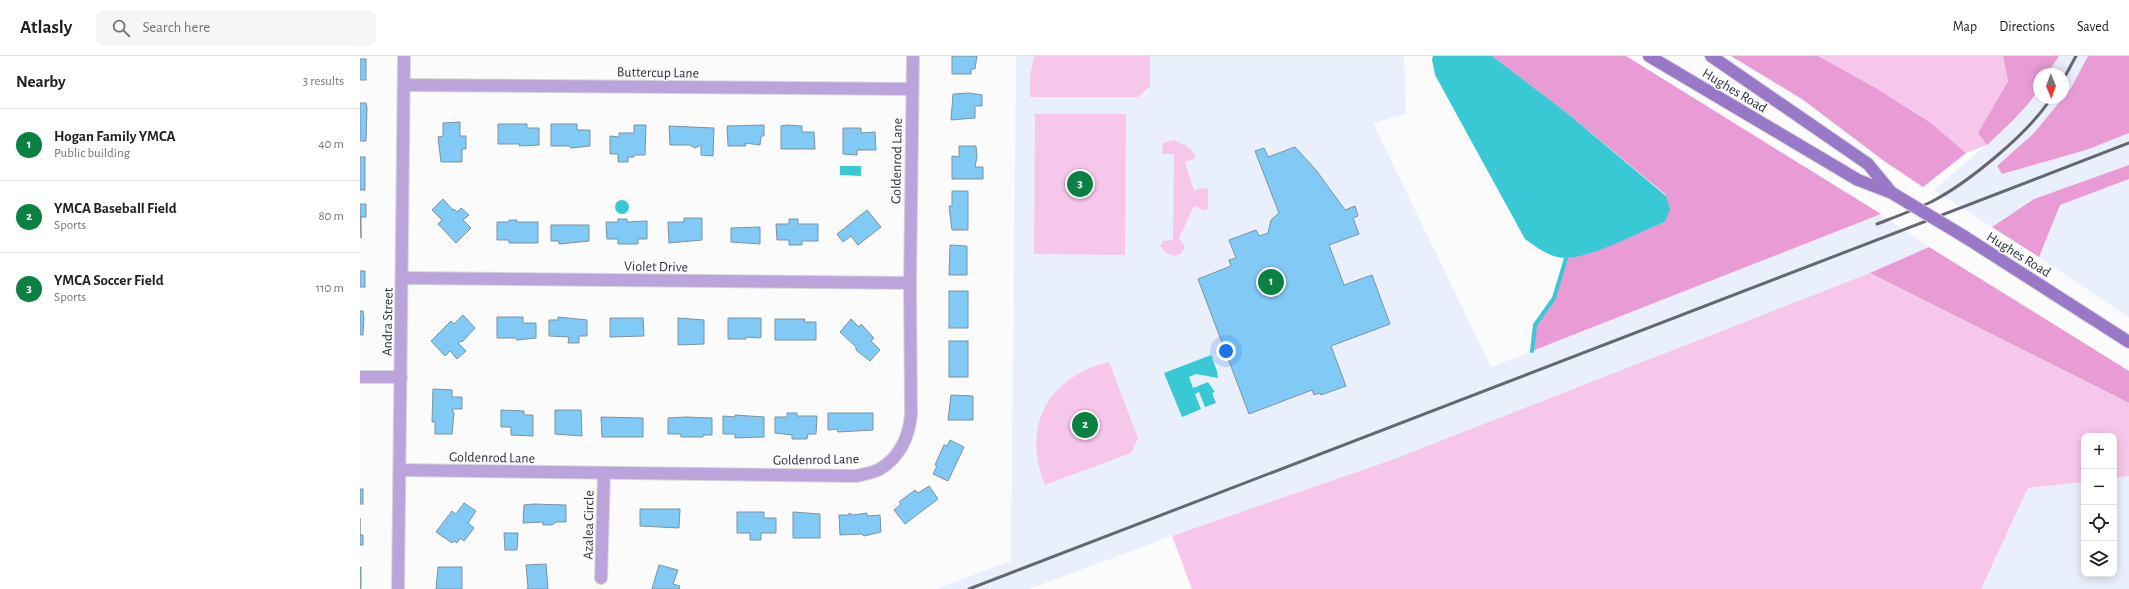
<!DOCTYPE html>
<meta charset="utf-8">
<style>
:root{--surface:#fff;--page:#f6f6f6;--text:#202124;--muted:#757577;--line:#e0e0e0;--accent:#0b8043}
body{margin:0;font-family:"Alegreya Sans",sans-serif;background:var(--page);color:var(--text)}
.controls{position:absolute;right:12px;bottom:12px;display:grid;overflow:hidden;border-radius:8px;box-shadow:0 2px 10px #0003}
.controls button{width:36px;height:36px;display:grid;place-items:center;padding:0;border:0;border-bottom:1px solid var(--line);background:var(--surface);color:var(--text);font:20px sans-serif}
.compass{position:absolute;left:1673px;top:12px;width:36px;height:36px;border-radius:50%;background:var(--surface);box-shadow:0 2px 10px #0003;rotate:179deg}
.you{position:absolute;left:866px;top:295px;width:14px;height:14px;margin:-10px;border:3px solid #fff;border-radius:50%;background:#1a73e8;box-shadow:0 0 0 6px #1a73e833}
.badge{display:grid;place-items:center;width:26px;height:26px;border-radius:50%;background:var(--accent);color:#fff;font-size:13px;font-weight:700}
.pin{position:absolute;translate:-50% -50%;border:2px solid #fff;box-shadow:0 1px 4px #0006}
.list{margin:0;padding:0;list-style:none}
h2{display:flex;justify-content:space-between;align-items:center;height:52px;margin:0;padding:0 16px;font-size:17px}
h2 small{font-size:13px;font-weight:400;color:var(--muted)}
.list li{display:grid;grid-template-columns:26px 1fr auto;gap:12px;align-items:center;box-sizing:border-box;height:72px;padding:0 16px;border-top:1px solid var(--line)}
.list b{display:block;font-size:15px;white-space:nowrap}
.list p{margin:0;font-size:13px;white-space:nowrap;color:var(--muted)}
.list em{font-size:13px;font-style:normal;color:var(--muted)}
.icon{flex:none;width:22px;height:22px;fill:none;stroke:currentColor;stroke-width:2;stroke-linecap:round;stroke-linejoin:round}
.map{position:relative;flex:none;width:1769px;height:533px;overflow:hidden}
header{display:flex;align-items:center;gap:24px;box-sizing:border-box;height:56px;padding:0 20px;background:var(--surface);border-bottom:1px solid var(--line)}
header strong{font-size:19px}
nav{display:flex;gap:22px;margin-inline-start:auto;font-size:14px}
.search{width:280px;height:36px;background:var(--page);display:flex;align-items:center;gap:10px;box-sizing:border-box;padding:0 14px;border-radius:8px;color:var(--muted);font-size:15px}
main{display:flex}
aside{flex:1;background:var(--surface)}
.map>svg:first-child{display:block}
.built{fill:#eaeffc}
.green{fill:#f7c7eb}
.forest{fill:#e99bd6}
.water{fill:#38c9d5}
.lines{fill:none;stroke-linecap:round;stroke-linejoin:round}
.stream{stroke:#38c9d5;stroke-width:4}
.building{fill:#82caf6;stroke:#7a93a2}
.street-casing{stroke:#d6d7d8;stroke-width:14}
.secondary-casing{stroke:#d6d7d8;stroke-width:14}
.street{stroke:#baa4db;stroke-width:12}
.secondary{stroke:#9a78c8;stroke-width:12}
.rail{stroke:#65676e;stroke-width:3}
.secondary-bridge-casing{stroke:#d6d7d8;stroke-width:14;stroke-linecap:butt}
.secondary-bridge{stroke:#9a78c8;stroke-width:12}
.labels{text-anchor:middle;stroke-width:3;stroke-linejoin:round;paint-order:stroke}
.street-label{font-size:14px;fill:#2e313b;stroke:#fbfbfb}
</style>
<header>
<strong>Atlasly</strong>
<div class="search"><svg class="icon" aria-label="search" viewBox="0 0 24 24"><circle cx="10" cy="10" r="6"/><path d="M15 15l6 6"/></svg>Search here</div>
<nav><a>Map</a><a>Directions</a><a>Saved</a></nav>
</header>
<main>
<aside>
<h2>Nearby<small>3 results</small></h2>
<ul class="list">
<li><span class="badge">1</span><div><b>Hogan Family YMCA</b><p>Public building</p></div><em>40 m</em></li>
<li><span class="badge">2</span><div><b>YMCA Baseball Field</b><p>Sports</p></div><em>80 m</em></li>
<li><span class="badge">3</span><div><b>YMCA Soccer Field</b><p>Sports</p></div><em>110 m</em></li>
</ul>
</aside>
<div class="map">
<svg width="1769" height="533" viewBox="0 0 1769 533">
<rect width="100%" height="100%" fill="#fbfbfb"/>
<g class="built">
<path d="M656,0H1044L1046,58L1013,67L1131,311L1521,158L1569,191L1510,217L1175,349L1037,402L812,480L669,533H576L651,505Z"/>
<path d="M1699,0H1728L1711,32L1703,41V18H1687Z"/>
<path d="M1679,31V42H1703L1674,77L1637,110L1642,118L1729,93L1769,77V109L1674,143L1632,171L1574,134L1646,72Z"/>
<path d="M1769,123V261L1679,201L1700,149Z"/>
<path d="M1769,420V533H1621L1668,432L1724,426V518H1754V422Z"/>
</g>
<g class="green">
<path d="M674,0H790V30L778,41H670V20Z"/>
<path d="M1458,0H1643L1648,25L1618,77L1627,89L1606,97L1571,67L1516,32Z"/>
<path d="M675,58H766L765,199L674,198Z"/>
<path d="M814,84L827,90L835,98L834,103L825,106L834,135L841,132L848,133V153L844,154L834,150L819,182L825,190L822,197L814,200L805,196L800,190L803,185L813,184L814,98H802L803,87Z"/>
<path d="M1510,217L1769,347V420L1754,422V380H1724V426L1668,432L1621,533H832L812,480L1037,402Z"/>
<path d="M749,306L778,382L771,397L685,429C661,370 688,321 749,306Z"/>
</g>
<g class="forest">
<path d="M1132,0H1266L1521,158L1172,295L1175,269L1194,242L1206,202L1230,197L1305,166L1306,139L1207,57Z"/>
<path d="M1371,0H1458L1516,32L1571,67L1606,97L1563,131L1524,105L1442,43Z"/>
<path d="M1643,0H1699L1687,18H1679C1679,22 1680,27 1679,31C1675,45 1639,78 1627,89L1618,77L1648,25Z"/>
<path d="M1728,0H1769V77L1729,93L1642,118L1637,110L1674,77L1711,32Z"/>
<path d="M1769,109V123L1700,149L1679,201L1632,171L1674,143Z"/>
<path d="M1569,191L1769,315V347L1510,217Z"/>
</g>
<g class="water">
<path d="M1073,0H1132L1207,57L1306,140L1310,153L1305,166C1279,176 1234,201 1206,202C1191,202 1177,192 1165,183L1075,19L1072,3Z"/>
<path d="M480,110H501V120L480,119Z"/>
<circle cx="262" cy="151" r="7"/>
<path d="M851,299L857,315L858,322L836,318L829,321L833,332L848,326L855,336L852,337L856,347L845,351L839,336L835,338L841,353L822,361L804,317Z"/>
</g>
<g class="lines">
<path class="stream" d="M1172,295L1175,269L1194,242L1206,202"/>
</g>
<g class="building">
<path d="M592,0H617L615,13H611V18H592Z"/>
<rect x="0" y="3" width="6" height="21"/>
<path d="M609,37L622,39V50H615V62L591,64L593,38Z"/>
<path d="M0,47H6L7,52L6,85H0Z"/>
<path d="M100,66V80H106V93H102V106H81L78,81L83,80V67Z"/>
<path d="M138,68H167V72H179V89L159,90L160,88H138Z"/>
<path d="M191,68H217V74H230V90L211,92L209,90H191Z"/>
<path d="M274,69H286L285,99H274V101H268V106H258V98H250V80L259,81V77H274Z"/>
<path d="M404,69V80H401L400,89L385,87L386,90H368L367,70Z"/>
<path d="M427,69L442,70V76H454L455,93H421V70Z"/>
<path d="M309,70L354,72L353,100L341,99V89L335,92L330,89H310Z"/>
<path d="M483,72H501V77L515,76L516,94H497V99L483,98Z"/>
<path d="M599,90H616L617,101L615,111H623V123H592V100L599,101Z"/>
<path d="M935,91L956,114L985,154L995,150L998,160L993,162L999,178L969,189L984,229L1012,219L1030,268L971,290L986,330L961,339L960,337L954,339L952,334L889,358L838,223L871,210L869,204L876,202L869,184L896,174L899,180L908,177L911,164L919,157L895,95L904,92L908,101Z"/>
<rect x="0" y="101" width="5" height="33"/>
<path d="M592,135H608V174H592L589,150H592Z"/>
<path d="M83,143L93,154L94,153L97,156L101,152L109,159L103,164L111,172L96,187L78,168L82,164L72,154Z"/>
<path d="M0,148H6V161H1V182Z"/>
<path d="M507,154L521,171L498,189L491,180L483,186L477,178Z"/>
<path d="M324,162H342V184L309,187L308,166H324Z"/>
<path d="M258,163H267V166L287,165V183H278V188H258V183H247L246,166H258Z"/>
<path d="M429,163H438V168H458V185H442V189H429V184H417L416,168H429Z"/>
<path d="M149,164H157L156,166H178V187H149V184H137V166H149Z"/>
<path d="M191,169H229V185L199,188V185H191Z"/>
<path d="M400,171V188L371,186V172Z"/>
<path d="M590,189L607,190V219H589Z"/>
<rect x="0" y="215" width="5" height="16"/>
<rect x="589" y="235" width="19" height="37"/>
<path d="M0,255H3L4,262L3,279H0Z"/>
<path d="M103,259L115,272L102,286L101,285L98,287L106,295L97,303L90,295L85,300L71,285L91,265L94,268Z"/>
<path d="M137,261H163V267H176V282L157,284L155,282H137Z"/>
<path d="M198,261L227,264V280H219V287H208L209,281L189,280V264H198Z"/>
<path d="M250,262H283L284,280L250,281Z"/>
<path d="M318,262L344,264V288L318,289Z"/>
<path d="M368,262H401V281L400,282L386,281V283H368Z"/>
<path d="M415,263H445L444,266H456V284H415Z"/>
<path d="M491,263L499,271L501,268L514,282L511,285L520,294L510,305L496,294V291L480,276Z"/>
<rect x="589" y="285" width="19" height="36"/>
<path d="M73,333L92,334V341H102V353H92L94,357L92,378H75V366H72Z"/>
<path d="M591,339L613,340V364H588Z"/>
<path d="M141,354L164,355V359H173V380L151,379V371H141Z"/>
<path d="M195,354H221L222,380L195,378Z"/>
<path d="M427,357H437V360H457L456,378H448L447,383H432V379L415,377V361H427Z"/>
<path d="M468,357H513V374L478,376L477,373L468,374Z"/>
<path d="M375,359L404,361V381L375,382V378H363V360L375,361Z"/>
<path d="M241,361L283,362V381H242Z"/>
<path d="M326,361L352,362V379H343V381H321V378H308V362Z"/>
<path d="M590,384L604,391L588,425L573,418L577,410L575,409L584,389L587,390Z"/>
<path d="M569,430L578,443L545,468L534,454L541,448L539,446L555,434L558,437Z"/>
<rect x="0" y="433" width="3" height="15"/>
<path d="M104,447L116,455L108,467L114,472L104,485L100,482L97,487L94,485L92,487L76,476L92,455L96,458Z"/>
<path d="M173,448L206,449V466H196L192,469H183V466L163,467L164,449Z"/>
<path d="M280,453H320L319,472L280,470Z"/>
<path d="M377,456H404V462H416V477H401V484H390V477H377Z"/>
<path d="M433,456L460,458V482H433Z"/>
<path d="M489,457L493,459L507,457V460L520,459L521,476L504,480L502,478L480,479L479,459H489Z"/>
<path d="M0,462V479H3V489H0Z"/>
<path d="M144,477H158L157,494H145Z"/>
<path d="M186,508L188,533H167L168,531L166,509Z"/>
<path d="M299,509L318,514L313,528L320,530L319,533H292Z"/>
<path d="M0,511H1V532L0,533Z"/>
<path d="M78,511H102V533H76Z"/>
</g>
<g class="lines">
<g class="street-casing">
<g id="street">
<path d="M44,29L552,33"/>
<path d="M43,222L550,227"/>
<path d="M0,321H41"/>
<path d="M40,414L496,420C503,418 513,417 520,413C540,401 549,380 551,359L550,227L553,0"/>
<path d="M241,522L244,417"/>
<path d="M38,533L44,0"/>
</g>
</g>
<g class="secondary-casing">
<g id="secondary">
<path d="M1289,0L1498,124L1532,137"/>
<path d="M1351,0L1508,108L1531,136"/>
<path d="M1605,181L1769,286"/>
</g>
</g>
<use href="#street" class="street"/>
<use href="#secondary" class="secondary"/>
<g class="rail">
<path d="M1703,24L1716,0"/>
<path d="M1517,168C1535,161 1554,154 1571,146C1608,127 1669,77 1691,42"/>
<path d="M609,533L1769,87"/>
</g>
<g class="secondary-bridge-casing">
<path id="secondary-bridge" d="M1532,137L1605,181"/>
</g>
<use href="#secondary-bridge" class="secondary-bridge"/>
</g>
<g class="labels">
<g class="street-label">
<text transform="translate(298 16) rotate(1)" y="5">Buttercup Lane</text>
<text transform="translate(1375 34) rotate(31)" y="5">Hughes Road</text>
<text transform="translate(536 105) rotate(-89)" y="5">Goldenrod Lane</text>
<text transform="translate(1659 198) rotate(32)" y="5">Hughes Road</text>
<text transform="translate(296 210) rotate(1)" y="5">Violet Drive</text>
<text transform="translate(27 266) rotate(-89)" y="5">Andra Street</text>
<text transform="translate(132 401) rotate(1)" y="5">Goldenrod Lane</text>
<text transform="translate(456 403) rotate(-1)" y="5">Goldenrod Lane</text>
<text transform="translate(228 469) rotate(-89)" y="5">Azalea Circle</text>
</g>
</g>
</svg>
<div class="controls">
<button>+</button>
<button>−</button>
<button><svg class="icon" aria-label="locate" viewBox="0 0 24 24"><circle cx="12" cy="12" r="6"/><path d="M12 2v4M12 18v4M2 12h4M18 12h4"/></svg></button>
<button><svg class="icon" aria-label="layers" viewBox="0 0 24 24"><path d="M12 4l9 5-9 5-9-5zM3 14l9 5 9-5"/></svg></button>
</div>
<svg class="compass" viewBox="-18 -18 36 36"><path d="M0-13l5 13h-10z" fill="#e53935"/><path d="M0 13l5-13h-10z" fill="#757577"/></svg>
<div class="you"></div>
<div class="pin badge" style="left:911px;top:226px">1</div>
<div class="pin badge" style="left:725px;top:369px">2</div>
<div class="pin badge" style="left:720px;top:128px">3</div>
</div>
</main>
